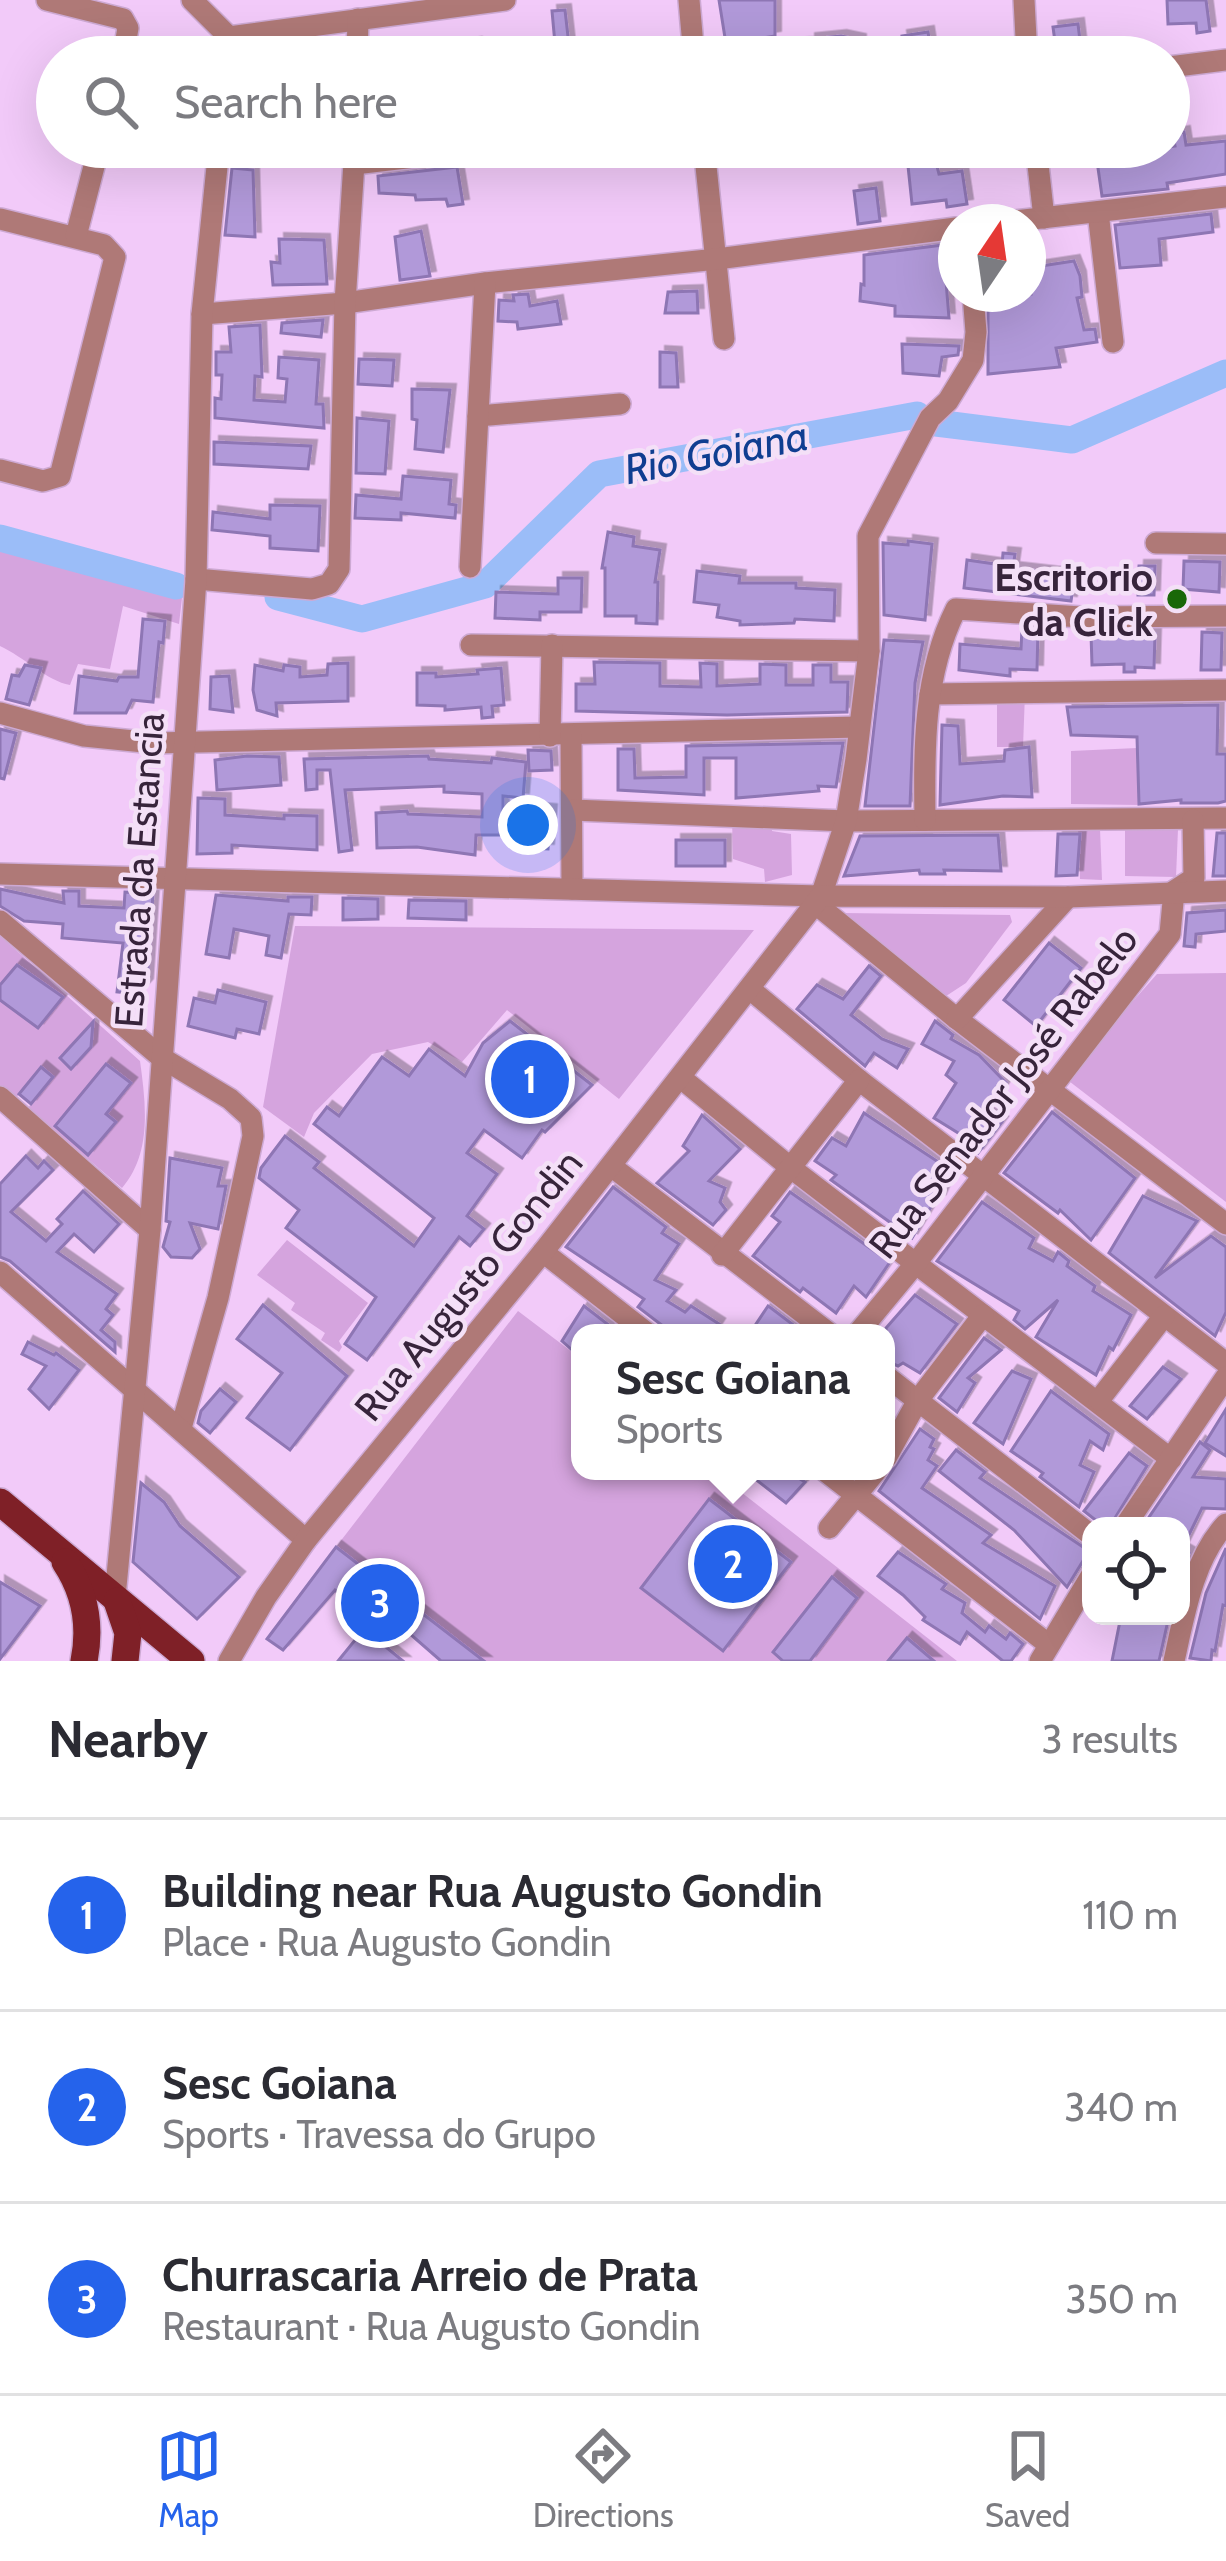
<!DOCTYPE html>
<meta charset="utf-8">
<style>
:root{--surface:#fff;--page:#f2f2f3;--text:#2b2b33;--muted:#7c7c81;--line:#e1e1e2;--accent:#2563eb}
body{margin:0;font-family:Cabin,sans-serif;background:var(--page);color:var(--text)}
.controls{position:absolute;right:36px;bottom:36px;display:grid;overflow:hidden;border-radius:24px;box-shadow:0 12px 48px #0002}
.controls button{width:108px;height:108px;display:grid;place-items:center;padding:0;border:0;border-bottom:3px solid var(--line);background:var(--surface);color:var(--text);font:60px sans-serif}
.compass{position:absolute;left:938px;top:204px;width:108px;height:108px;border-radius:50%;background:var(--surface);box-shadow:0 12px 48px #0002;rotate:13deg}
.you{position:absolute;left:528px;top:825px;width:42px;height:42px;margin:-30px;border:9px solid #fff;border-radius:50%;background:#1a73e8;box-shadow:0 0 0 18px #1a73e833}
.badge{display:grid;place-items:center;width:78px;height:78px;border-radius:50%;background:var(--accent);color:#fff;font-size:39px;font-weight:700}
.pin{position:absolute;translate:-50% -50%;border:6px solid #fff;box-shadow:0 3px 12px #0006}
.popup{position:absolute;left:571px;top:1324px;width:324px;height:156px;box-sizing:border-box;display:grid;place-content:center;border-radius:24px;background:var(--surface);filter:drop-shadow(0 3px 9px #0005);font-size:39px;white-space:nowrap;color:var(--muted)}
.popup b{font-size:45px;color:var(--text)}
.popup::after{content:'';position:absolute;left:50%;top:100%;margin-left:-24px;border:24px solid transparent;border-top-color:var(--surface)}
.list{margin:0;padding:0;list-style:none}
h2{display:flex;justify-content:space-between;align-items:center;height:156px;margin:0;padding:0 48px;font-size:51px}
h2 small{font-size:39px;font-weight:400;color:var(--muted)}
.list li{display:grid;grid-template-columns:78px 1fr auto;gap:36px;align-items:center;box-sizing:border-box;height:192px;padding:0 48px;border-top:3px solid var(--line)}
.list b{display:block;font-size:45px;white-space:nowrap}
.list p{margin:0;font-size:39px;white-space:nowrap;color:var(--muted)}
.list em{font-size:39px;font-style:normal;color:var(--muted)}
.icon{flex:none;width:66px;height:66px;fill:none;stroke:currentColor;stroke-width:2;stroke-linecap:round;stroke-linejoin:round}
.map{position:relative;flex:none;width:1226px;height:1661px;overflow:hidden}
.search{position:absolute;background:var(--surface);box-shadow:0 12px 48px #0002;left:36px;right:36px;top:36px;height:132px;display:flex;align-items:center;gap:30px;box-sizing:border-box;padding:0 42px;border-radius:66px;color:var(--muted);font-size:45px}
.sheet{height:732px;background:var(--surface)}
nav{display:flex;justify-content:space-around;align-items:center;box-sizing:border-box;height:168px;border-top:3px solid var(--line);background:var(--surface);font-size:33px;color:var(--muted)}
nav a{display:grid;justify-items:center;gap:6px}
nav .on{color:var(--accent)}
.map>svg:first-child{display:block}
.green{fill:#d5a4de}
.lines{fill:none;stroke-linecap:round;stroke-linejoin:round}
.river{stroke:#9bbdf8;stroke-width:27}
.building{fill:#b199d9;stroke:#8e76b4;stroke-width:3;filter:url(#shadow)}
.minor-casing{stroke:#cda9d3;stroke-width:24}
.major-casing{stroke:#cda9d3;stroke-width:30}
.minor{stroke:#af7977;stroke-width:21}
.major{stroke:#7f2027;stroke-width:27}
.poi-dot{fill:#196808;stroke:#f4e0f7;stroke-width:4.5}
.labels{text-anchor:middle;stroke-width:9;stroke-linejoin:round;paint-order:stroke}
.poi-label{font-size:39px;font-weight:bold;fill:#37243b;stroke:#f4e0f7;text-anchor:end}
.street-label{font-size:39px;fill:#37243b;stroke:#f4e0f7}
.water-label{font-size:42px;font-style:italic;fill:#0f3e91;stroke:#f4e0f7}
</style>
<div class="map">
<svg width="1226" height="1661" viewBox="0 0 1226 1661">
<defs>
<filter id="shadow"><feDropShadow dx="5.5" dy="-5.5" stdDeviation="0" flood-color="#0004"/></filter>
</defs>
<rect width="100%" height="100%" fill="#f2caf9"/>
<g class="green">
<path d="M0,551L182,598L179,624L123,606L110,669L78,664L70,685C47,681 24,657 0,646Z"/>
<path d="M997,693H1025L1023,747H997Z"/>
<path d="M1137,748L1139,805L1071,804V751Z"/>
<path d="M732,818L771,819L772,831L791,834L792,875L765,882L764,869L733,859Z"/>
<path d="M1078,827L1100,829L1102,880L1080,879Z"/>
<path d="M1125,828L1178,829L1176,877L1125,876Z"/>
<path d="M842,913L1010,915L1012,922L966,983L940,1000Z"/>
<path d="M295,926L754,930L619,1099L507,1010L462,1062L428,1042L372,1054L314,1113L304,1137L263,1107Z"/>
<path d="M0,936L140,1061C146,1105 152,1153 122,1188L28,1108L52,1076L40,1068L16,1098L0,1085Z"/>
<path d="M1226,973V1202L1065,1078L1157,974Z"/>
<path d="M287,1240L368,1303L339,1341L342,1347L339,1352L321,1340L325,1333L291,1310L295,1303L257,1275Z"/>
<path d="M518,1311L580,1358V1471H714L957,1661H484L336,1547Z"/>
</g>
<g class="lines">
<g class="river">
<path d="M936,423L1072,440L1226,373"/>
<path d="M0,538L176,586"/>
<path d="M278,597L362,619L485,585L599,474L917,415"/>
</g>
</g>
<g class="building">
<path d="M719,0H775V36L726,44Z"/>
<path d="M1167,0H1206L1210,31L1197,33L1196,23L1168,24Z"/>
<path d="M565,10L570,54L556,55L552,11Z"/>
<path d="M1078,24L1082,57H1057L1053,27Z"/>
<path d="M928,32L932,57H905L902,36Z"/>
<path d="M841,36L860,40L859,57H770L769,45L810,43V39Z"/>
<path d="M476,43L478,57H431V50Z"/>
<path d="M1184,132L1186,145L1226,141V174L1167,183L1168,189L1102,196L1095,147H1113L1114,156L1175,146L1173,134Z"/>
<path d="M906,147H932L939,174L962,171L967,204L947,207L946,200L912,204Z"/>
<path d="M457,167L463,204L448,206L446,199L416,200L415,195L379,193L378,176Z"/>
<path d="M232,168L253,170L255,237L225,235Z"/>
<path d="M876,188L880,221L858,224L854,191Z"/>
<path d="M1211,214L1213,232L1159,239L1161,265L1120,268L1115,225Z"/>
<path d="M421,231L430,276L400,280L395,237Z"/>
<path d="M279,239L324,240L327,284L273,285L271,262L280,263Z"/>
<path d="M943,245L949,318L895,316V306L860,301L861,284L864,285V255Z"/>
<path d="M1074,261L1080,276L1082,297L1077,298L1084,330L1095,329L1097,342L1056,348L1060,367L988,374V296L1031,294L1028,268Z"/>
<path d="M697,291L698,313H665L668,292Z"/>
<path d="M528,294L530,306L557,301L561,324L518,329L517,322L498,321L499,300L514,301L513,295Z"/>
<path d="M323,320L321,337L281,333L282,323Z"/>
<path d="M260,325L262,377L255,376L254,400L285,402L287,379L278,378L279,357L319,360L316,404H323L324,428L215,418V398L221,399L222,375H216V352H231L229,327Z"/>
<path d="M902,344L959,346L958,355L942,357L939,376L903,373Z"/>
<path d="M660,352L676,353L678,387H660Z"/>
<path d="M359,359L394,360L392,386L358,384Z"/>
<path d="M412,389L450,390L443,452L415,449L417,420L412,419Z"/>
<path d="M357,418L389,421L385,474L356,473Z"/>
<path d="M214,442L311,446L308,469L214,464Z"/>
<path d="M403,476L451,480L449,504L456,505L455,518L401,513V520L355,518L356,495L401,499Z"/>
<path d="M270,505L320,506L318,551L270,548V536L212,530L213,512L270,519Z"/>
<path d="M608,532L634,537L633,546L660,550L655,582H658L657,624L636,623V616H605V568H602Z"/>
<path d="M908,541L932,544L925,620L884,615L883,543L908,545Z"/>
<path d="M1003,553L1015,554L1013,568L1075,575L1071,601L964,588L967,560L1002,565Z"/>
<path d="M1184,561L1220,562L1219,592L1183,589Z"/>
<path d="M1139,566H1155L1154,595H1138Z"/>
<path d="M697,571L740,576L739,583H796V588L835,590L834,621L795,619L794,623L740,625V621L717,617L719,605L694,602Z"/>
<path d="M558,578H582L581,612H540V620L495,618L496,592L558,594Z"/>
<path d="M143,619L165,621L163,643L159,642L153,702L132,700L126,713H75L79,676L117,681L119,677H138Z"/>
<path d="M1022,628L1038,629L1037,670L1010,669V676L959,670L960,644L1021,649Z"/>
<path d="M1107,632L1155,634L1154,668L1135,667V672H1124V664L1092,665L1091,634Z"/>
<path d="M1202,632L1222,633L1221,670H1201Z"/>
<path d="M884,640L923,642L915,683L910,806H865Z"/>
<path d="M594,662L660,663V686L701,687L700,663L717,664V686L760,684V664L786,665V685H813V665H831V682H848L847,712L727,715L576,711V684H595Z"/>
<path d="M348,663V701L276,703L277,716L257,710L253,690L255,665L283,671L284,665L300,667V677L327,675L328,664Z"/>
<path d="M25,665L41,668L29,705L6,699L12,675L19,676Z"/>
<path d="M501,668L504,705L492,706L493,717L482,718L481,707L445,710V706L417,705V673H436V677L478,674L477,670Z"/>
<path d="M229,676L233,712L210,709L211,677Z"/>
<path d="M1218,705L1217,754H1226V801L1218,803H1181V800L1139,804L1137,737L1071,735L1067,707Z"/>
<path d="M942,725L958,726L960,764L1004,761L1005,750L1029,747L1032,797L1003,796L940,805Z"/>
<path d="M0,729L16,733L4,779L0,778Z"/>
<path d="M843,743L836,787L818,786L819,791L736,798V758H704V795L618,790V749H634L635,778L686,777V746Z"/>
<path d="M528,750L551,751L552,770L529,771Z"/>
<path d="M247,756L279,757L281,785L217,790L215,760Z"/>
<path d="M428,756L429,759L491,763L492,758L526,762L523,798L503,796V835H476L475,855L417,847L377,848L376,813L407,811L408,814L482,817V794L444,792V786L345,790L352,850L339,852L330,770H317V789L306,790L304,759Z"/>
<path d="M198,798L225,799V815L284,819V815L317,816V850L232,845V853L197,854Z"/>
<path d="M527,808L551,810L548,849L524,848Z"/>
<path d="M1217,833H1226V876H1213Z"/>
<path d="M1058,834H1080L1077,875L1056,876Z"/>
<path d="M998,835L1001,871L944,870L945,874H920L919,870L844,876L860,836Z"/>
<rect x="676" y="840" width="49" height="26"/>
<path d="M0,889L64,903L63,891H79V906L124,908L125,892L153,893L147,984L138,994L117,992L123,943L62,938L63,924L24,921L0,906Z"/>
<path d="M216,895L288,901V897H312L311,915L289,914L281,958L266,955L269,936L234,929L229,958L206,954Z"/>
<path d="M343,898L378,899V919L343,920Z"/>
<path d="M409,900L466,901V920L408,918Z"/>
<path d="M1226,910V931L1196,934L1195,947L1184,946L1187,913Z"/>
<path d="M1049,943L1081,968L1036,1026L1004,1000Z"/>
<path d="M17,965L63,997L38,1028L0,1000V985Z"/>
<path d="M869,966L881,976L851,1015L882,1039L908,1049L897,1068L874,1053L865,1066L797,1009L817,985L843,999Z"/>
<path d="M218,990L266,1002L259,1034L237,1029L235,1038L188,1026L194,998L215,1003Z"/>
<path d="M510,1021L592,1085L545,1132L542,1130L522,1158L484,1130L467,1153L497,1174L467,1216L484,1229L470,1246L459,1237L367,1360L345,1344L376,1297L286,1228L299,1210L259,1178L261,1168L285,1136L319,1162L314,1168L414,1246L434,1218L314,1124L327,1107L339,1116L382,1057L409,1076L429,1049L465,1076L483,1043Z"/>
<path d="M935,1021L953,1035L951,1039L979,1055L1006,1083L987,1113L1002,1122L978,1153L961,1139L963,1136L934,1118L956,1083L946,1075L954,1061L922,1044Z"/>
<path d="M93,1022L91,1047L71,1069L60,1058Z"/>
<path d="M106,1064L131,1083L106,1114L116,1122L88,1155L55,1126Z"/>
<path d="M41,1067L53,1077L31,1104L19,1094Z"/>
<path d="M1052,1112L1135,1178L1091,1240L1060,1210L1058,1213L1004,1173Z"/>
<path d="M864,1113L952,1171L940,1199L937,1197L912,1238L831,1180L836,1175L815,1161L832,1138L846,1146Z"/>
<path d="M702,1115L740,1149L709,1181L725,1188L720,1202L726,1210L713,1225L657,1183L689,1151L683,1146Z"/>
<path d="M26,1156L38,1168L44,1161L53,1170L11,1212L46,1241L62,1224L57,1219L83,1191L119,1224L94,1252L74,1234L57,1252L117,1294L106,1309L113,1315L101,1330L115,1342V1352L10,1261L0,1257V1184Z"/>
<path d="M170,1158L222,1168L218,1186H226L218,1229L190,1223L200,1249L192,1258L171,1257L163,1247L170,1222L166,1221Z"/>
<path d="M613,1187L666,1227L662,1233L679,1244L655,1280L676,1290L667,1301L685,1312L691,1306L719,1324L713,1333H672L638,1307L644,1299L566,1247Z"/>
<path d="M790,1192L890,1262L866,1297L854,1286L836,1313L803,1288L800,1292L753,1256L780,1222L772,1216Z"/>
<path d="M1143,1196L1197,1221L1155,1278L1211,1236L1226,1247V1312L1215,1336L1109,1253Z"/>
<path d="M982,1202L1034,1238L1029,1248L1053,1261L1058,1252L1069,1261L1067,1266L1095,1286L1093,1291L1131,1315L1113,1350L1109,1347L1096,1375L1036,1337L1058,1300L1025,1329L1014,1320L1019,1311L937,1261Z"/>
<path d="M915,1295L957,1324L920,1373L903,1363L898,1366L886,1361V1328Z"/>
<path d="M263,1305L347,1376L290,1450L247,1418L282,1373L237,1339Z"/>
<path d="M584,1306L610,1326L605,1333H580V1357L562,1341Z"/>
<path d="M768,1306L771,1308L804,1333H750Z"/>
<path d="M984,1338L1001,1350L968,1378L975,1383L957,1412L939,1398Z"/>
<path d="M28,1342L54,1355L56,1353L79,1370L49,1409L29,1389L46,1366L22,1354Z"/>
<path d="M1163,1367L1181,1379L1147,1419L1130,1406Z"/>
<path d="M1012,1371L1031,1379L1003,1444L974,1423Z"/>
<path d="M220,1389L236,1402L210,1433L198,1423L201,1411Z"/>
<path d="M1051,1391L1109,1434L1103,1450L1090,1441L1080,1465L1094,1472L1079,1507L1040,1477L1043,1473L1011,1451Z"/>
<path d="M1226,1409V1456L1205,1443Z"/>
<path d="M920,1429L934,1439L930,1447L934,1449L928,1460L937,1466L922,1488L991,1535L983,1543L1055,1586L1040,1619L879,1491Z"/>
<path d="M1200,1442L1210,1450L1193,1477L1226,1479V1509L1202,1508L1182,1549L1189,1553L1184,1564L1181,1562V1526H1143Z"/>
<path d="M956,1450L985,1472L980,1478L1089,1551L1067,1587L1014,1530L939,1471Z"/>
<path d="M1129,1453L1147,1466L1110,1526H1103L1084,1511Z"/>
<path d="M745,1471H787L805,1482L786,1503Z"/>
<path d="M141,1483L164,1502L180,1526L239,1577L197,1619L133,1562Z"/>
<path d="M709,1499L791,1562L723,1651L641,1588Z"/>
<path d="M336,1547L484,1661H441L385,1612L376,1624L335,1590L283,1650L267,1639Z"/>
<path d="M1226,1548V1606L1223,1605L1215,1651L1212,1650L1211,1661L1190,1658L1206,1593Z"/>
<path d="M898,1552L946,1584L942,1589L965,1603L962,1613L985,1632L989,1626L1006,1639L1010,1633L1023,1644L1011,1661H1003L967,1632L960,1644L923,1620L925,1617L903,1595L878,1576Z"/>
<path d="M832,1577L857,1598L810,1661H783L773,1652Z"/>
<path d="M0,1582L40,1606L0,1659Z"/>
<path d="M1121,1616H1169L1159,1661H1112Z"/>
<path d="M364,1629L403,1661H338Z"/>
<path d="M907,1638L934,1661H888Z"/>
</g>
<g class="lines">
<g class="minor-casing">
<g id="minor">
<path d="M47,0L123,19L128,28L123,57"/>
<path d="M192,0L229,37"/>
<path d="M689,0L694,57"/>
<path d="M1024,0L1027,57"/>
<path d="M229,37L505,0"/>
<path d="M357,57L358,19"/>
<path d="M1169,67L1226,60"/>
<path d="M704,147L724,339"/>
<path d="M1036,147L1044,218"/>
<path d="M354,164L502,147"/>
<path d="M1098,212L1113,342"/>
<path d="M0,219L104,245L115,257L60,476L43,481L0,470"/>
<path d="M1006,222L1226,197"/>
<path d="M76,236L99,147"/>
<path d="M202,314L345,303L485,283L717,259L956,228"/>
<path d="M478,416L620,404"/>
<path d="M1156,543L1226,544"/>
<path d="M470,567L485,283"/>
<path d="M196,579L312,589L329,584L339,569L345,303L355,147"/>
<path d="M471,645L869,651"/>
<path d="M930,694L1226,690"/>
<path d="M0,713L84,736L154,743L859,727"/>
<path d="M550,736L552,645"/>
<path d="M571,736L572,889"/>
<path d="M573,810L846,821L1226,818"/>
<path d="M925,820C924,749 923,675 956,609L1081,617L1226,616"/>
<path d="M0,874L821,896L846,821L856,759L869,651L868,536L930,418L948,401L973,360L976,332L973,294"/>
<path d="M816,904L957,1019L1226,1224"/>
<path d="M0,921L162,1058L230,1099L251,1118L253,1136L218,1298L181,1428"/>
<path d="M751,990L859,1080L1226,1363"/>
<path d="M957,1019L1068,897"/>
<path d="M681,1078L791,1168L1171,1459"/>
<path d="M0,1097L150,1230"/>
<path d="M611,1166L829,1333"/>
<path d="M543,1252L647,1333"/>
<path d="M722,1255L859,1080"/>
<path d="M0,1272L306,1540"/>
<path d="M858,1333L916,1263L1170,934L1174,891L1194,878L1193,820"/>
<path d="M886,1376L1091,1535"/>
<path d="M1099,1400L1164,1316"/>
<path d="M886,1458L918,1400L983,1315"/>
<path d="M825,1471L1048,1644"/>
<path d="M1125,1526L1226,1377"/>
<path d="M829,1528L876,1471"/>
<path d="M115,1597L150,1230L175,882L196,579L202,314L219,147"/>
<path d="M229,1661L266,1597L306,1540L543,1252L821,896L1068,897L1226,891"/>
<path d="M1040,1661L1091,1576"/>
<path d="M1174,1661C1184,1616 1193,1559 1226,1524"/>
</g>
</g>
<g class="major-casing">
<g id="major">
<path d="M0,1502L191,1661"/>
<path d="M65,1562C85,1592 91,1626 84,1661"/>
<path d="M117,1601L128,1633L125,1661"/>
</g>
</g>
<use href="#minor" class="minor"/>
<use href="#major" class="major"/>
</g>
<circle class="poi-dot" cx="1177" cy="599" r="12"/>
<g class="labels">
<g class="poi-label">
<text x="1153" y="591">Escritorio<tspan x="1153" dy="45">da Click</tspan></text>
</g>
<g class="street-label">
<text transform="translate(139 870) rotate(-86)" y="14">Estrada da Estancia</text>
<text transform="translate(1003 1092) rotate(-52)" y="14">Rua Senador José Rabelo</text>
<text transform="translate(468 1285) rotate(-51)" y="14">Rua Augusto Gondin</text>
</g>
<g class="water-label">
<text transform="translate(716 452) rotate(-11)" y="15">Rio Goiana</text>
</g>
</g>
</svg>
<div class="controls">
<button><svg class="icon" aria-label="locate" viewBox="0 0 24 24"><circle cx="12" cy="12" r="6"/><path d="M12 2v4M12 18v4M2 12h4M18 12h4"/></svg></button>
</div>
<svg class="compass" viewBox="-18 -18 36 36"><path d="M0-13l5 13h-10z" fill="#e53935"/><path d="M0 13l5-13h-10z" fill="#7c7c81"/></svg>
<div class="you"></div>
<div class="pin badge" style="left:530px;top:1079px">1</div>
<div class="pin badge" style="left:733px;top:1564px">2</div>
<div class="popup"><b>Sesc Goiana</b>Sports</div>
<div class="pin badge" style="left:380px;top:1603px">3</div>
<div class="search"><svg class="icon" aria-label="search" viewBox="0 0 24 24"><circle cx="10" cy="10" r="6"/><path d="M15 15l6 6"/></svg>Search here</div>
</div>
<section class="sheet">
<h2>Nearby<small>3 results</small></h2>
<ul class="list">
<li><span class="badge">1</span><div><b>Building near Rua Augusto Gondin</b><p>Place · Rua Augusto Gondin</p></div><em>110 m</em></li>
<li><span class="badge">2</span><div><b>Sesc Goiana</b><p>Sports · Travessa do Grupo</p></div><em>340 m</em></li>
<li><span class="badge">3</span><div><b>Churrascaria Arreio de Prata</b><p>Restaurant · Rua Augusto Gondin</p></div><em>350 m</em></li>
</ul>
</section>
<nav>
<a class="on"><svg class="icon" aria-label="map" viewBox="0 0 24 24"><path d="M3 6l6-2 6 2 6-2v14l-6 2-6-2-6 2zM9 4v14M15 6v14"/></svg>Map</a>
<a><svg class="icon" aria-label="directions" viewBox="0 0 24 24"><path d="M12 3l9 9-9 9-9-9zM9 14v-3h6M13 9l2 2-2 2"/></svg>Directions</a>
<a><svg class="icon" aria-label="saved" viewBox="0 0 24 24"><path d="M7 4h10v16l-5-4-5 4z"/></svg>Saved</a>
</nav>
